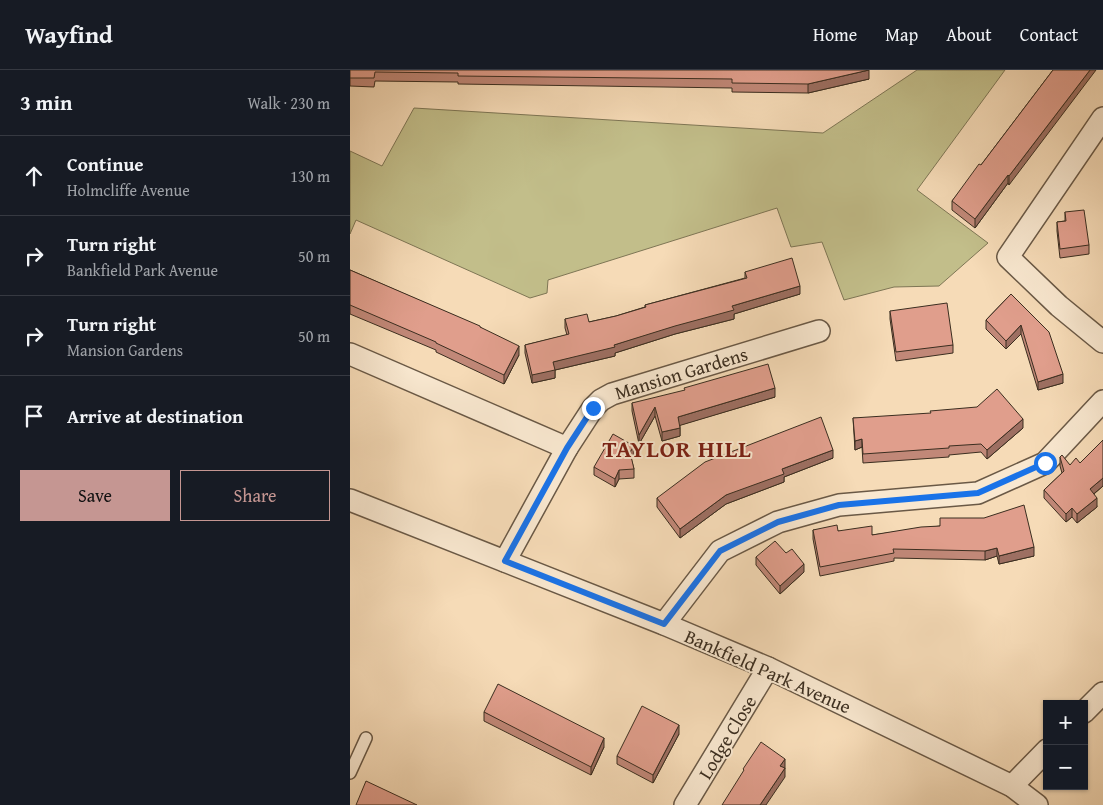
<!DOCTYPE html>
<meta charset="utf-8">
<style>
:root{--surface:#171b24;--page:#20242c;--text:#f1f3f6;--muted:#9ea1a6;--line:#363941;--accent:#c59692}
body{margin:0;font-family:"Gentium Book Plus",serif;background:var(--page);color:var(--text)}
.controls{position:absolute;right:15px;bottom:15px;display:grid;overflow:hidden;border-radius:0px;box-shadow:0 1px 4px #0004}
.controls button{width:45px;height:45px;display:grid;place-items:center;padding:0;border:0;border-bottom:1px solid var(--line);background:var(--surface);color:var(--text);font:25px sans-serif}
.stop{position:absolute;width:15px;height:15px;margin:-11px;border:4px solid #1a73e8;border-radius:50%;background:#fff}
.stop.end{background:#1a73e8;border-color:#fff;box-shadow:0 1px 5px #0008}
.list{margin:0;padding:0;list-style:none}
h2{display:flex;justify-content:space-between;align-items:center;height:65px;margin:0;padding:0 20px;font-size:21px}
h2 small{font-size:16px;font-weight:400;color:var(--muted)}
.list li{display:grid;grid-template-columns:32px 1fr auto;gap:15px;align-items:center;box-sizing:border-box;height:80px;padding:0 20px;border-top:1px solid var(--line)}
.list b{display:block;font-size:19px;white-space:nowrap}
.list p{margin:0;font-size:16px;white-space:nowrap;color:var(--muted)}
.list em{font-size:16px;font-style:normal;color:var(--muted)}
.actions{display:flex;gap:10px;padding:15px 20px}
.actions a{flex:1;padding:11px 0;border:1px solid var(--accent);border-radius:0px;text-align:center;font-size:18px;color:var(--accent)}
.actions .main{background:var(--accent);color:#111}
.icon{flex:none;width:28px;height:28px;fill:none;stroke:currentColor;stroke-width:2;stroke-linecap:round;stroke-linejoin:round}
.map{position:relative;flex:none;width:753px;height:735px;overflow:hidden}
header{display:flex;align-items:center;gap:30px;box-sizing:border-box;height:70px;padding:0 25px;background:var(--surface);border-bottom:1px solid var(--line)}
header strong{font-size:24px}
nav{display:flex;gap:28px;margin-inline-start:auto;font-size:18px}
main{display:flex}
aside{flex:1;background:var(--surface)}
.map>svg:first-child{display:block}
.green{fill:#c2be8a;stroke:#7e7655}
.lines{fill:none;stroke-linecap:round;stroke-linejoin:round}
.lane-casing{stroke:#6a5946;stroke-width:14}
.street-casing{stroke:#6a5946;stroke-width:24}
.lane{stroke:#f9e8d0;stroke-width:11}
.street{stroke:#f9e8d0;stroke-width:21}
.wall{fill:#c18878;stroke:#3b2e20}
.shaded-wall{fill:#9d6f62;stroke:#3b2e20}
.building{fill:#e09e8c;stroke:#3b2e20}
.route{stroke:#1a73e8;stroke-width:6}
.labels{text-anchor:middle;stroke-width:4;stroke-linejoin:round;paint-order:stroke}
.street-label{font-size:19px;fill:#3b2e20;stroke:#f9e8d0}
.district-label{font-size:24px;font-weight:bold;letter-spacing:1px;fill:#7a1f14;stroke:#f9e8d0}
</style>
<header>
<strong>Wayfind</strong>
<nav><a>Home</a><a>Map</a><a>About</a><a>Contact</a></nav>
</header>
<main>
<aside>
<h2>3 min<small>Walk · 230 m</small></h2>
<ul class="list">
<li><svg class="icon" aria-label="ahead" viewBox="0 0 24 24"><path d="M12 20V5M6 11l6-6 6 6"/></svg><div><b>Continue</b><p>Holmcliffe Avenue</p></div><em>130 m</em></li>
<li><svg class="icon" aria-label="right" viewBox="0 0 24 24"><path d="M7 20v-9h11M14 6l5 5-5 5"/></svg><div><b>Turn right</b><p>Bankfield Park Avenue</p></div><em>50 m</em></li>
<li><svg class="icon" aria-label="right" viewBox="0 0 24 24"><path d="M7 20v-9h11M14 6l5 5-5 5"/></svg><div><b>Turn right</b><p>Mansion Gardens</p></div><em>50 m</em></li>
<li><svg class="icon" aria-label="arrive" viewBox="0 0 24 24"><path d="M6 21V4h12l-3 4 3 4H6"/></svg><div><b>Arrive at destination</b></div></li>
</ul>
<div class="actions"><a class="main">Save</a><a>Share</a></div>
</aside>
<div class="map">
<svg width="753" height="735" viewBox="0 0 753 735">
<rect width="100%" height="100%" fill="#f6dbb7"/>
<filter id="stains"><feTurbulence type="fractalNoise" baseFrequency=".004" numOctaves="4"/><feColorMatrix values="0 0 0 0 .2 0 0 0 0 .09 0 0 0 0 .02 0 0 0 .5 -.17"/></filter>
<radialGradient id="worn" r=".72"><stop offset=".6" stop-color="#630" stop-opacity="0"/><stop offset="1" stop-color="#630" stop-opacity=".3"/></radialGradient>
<path class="green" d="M567,0H655L567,120L638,173L589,216L544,217L494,230L472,172L441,177L427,138L198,210L197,223L180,228L6,150L0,164V81L32,96L64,38L473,63Z"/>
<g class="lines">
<g class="lane-casing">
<path id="lane" d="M0,703L16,668"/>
</g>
<g class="street-casing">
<g id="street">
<path d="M753,48L658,187L709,236L753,272"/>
<path d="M0,284L217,378"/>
<path d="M0,430L314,554L418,598L662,716L687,735"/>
<path d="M155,491L217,378L243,338L251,330L262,324L469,261"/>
<path d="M314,554L370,481L428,452L489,435L628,423L695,393L753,331"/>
<path d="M734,642L753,623"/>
<path d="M662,716L697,680"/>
<path d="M335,735L418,598"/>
</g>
</g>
<use href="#lane" class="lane"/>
<use href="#street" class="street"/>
</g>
<g class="wall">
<path d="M0,0L519,9L458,23L382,22V18L108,14V12L25,11L24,17L0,16Z"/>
<path d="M703,0L659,115L658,113L625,158L602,140V131L631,95Z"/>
<path d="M715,142L739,175V184L710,188L707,161V152L715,151Z"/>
<path d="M0,200L130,257L169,285L154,314L86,282V280L0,244Z"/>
<path d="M395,202L450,224L384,244V249L325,264L265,283V286L205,300V308L182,313L175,283V275L217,265L215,258V249L239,252L266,246L295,237V235L395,208Z"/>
<path d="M661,224L713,313L688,320L671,264L656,279L636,259V250Z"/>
<path d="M540,241L603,275V283L546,291L540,249Z"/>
<path d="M425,327L330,355V366L312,371L305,346L289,374L282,341V333Z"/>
<path d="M503,348L673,358L637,389L631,382L599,385V387L513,393L512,377L505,380Z"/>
<path d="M753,370V416L744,424L747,437L727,453L722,447L716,452L694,428V420L712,403L710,396V387L720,395L730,393Z"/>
<path d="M284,384L281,388L284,399V408L269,409L265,417L244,405V397Z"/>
<path d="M483,388L434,407V412L376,434L330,468L307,437V428Z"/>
<path d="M590,456L684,486L649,494L647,486L635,490L544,488V491L470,506L463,469V460L488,461L522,465Z"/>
<path d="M406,487L454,502L430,524L406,495Z"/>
<path d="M134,642L254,677L241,705L134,651Z"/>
<path d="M329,664L303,713L267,694V686Z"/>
</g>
<g class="shaded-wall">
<path d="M519,0V9L458,23V14Z"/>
<path d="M740,0H746L659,115V106Z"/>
<path d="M658,105V113L625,158V149Z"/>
<path d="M450,216V224L384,244V249L325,264L265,283V286L205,300V308L182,313V305L203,292L264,275L382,236Z"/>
<path d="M671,255V264L656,279V271Z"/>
<path d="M169,276V285L154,314V305Z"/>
<path d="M713,304V313L688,320V312Z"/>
<path d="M425,318V327L328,356V347Z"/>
<path d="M305,337V346L289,374V365Z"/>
<path d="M673,349V358L637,389V380Z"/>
<path d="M330,358V366L312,371V362Z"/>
<path d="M512,369V377L505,380V371Z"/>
<path d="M284,376V384L280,390V382Z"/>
<path d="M483,380V388L434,407V412L376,434L330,468V459L376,425L432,399Z"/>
<path d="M269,400V409L265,417V409Z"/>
<path d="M753,408V416L740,427V419Z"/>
<path d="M747,428V437L727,453V444Z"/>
<path d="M722,438V447L716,452V444Z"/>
<path d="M684,477V486L649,494V486Z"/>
<path d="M647,478V486L635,490V481Z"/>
<path d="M454,494V502L430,524V516Z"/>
<path d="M329,655V664L303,713V705Z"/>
<path d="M254,668V677L241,705V697Z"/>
<path d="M435,689V698L430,705V696Z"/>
<path d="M435,698V707L416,735H410Z"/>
</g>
<g class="building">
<path d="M0,0H519L458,14L382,13V9L108,6V3L25,2L24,8H0Z"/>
<path d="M703,0H740L659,106L658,105L625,149L602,131L629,94L631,95Z"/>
<path d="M734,140L739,175L710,179L707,152L716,151L715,142Z"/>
<path d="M442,188L450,216L382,236L384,240L325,256L264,275L265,277L203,292L205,300L182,305L175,275L219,264L215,249L237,244L239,252L266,246L296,237L295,235L397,208L395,202Z"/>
<path d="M0,200L130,256V257L169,276L154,305L86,273V272L0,235Z"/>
<path d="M661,224L699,262L713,304L688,312L671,255L656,271L636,250Z"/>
<path d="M597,233L603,275L546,282L540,241Z"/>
<path d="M418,294L425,318L328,347L330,358L312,362L305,337L289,365L282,333L335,320L334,318Z"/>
<path d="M647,319L673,349L637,380L631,374L599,376V378L513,384L512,369L505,371L503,348L581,343L580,341L627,337Z"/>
<path d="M471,347L483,380L432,399L434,404L376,425L330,459L307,428L355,392Z"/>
<path d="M263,364L284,376L280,382L284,399L269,400L265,409L244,397Z"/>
<path d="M753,370V408L740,419L747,428L727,444L722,438L716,444L694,420L714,401L710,387L712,385L720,395L726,388L730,393Z"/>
<path d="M674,435L684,477L649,486L647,478L635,481L543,479L544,483L470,497L463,460L487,455L488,461L522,456V465L571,457L590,456V448H634Z"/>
<path d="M425,471L436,483L442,479L454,494L430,516L406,487Z"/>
<path d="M148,614L254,668L241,697L134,642Z"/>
<path d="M292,636L329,655L303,705L267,686Z"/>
<path d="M411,672L435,689L430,696L435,698L410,735H372L394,700L393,699Z"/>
<path d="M16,711L67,735H6Z"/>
</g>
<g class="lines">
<path class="route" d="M243,338L217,378L155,491L314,554L370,481L428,452L489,435L628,423L695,393"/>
</g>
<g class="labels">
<g class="street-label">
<text transform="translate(331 303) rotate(-17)" y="7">Mansion Gardens</text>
<text transform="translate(418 601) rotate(24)" y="7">Bankfield Park Avenue</text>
<text transform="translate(377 667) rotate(-59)" y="7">Lodge Close</text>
</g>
<g class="district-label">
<text x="327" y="387">TAYLOR HILL</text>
</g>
</g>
<rect width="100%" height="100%" filter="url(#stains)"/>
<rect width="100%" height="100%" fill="url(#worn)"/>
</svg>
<div class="controls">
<button>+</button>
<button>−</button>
</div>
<div class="stop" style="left:695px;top:393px"></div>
<div class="stop end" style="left:243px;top:338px"></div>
</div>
</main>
